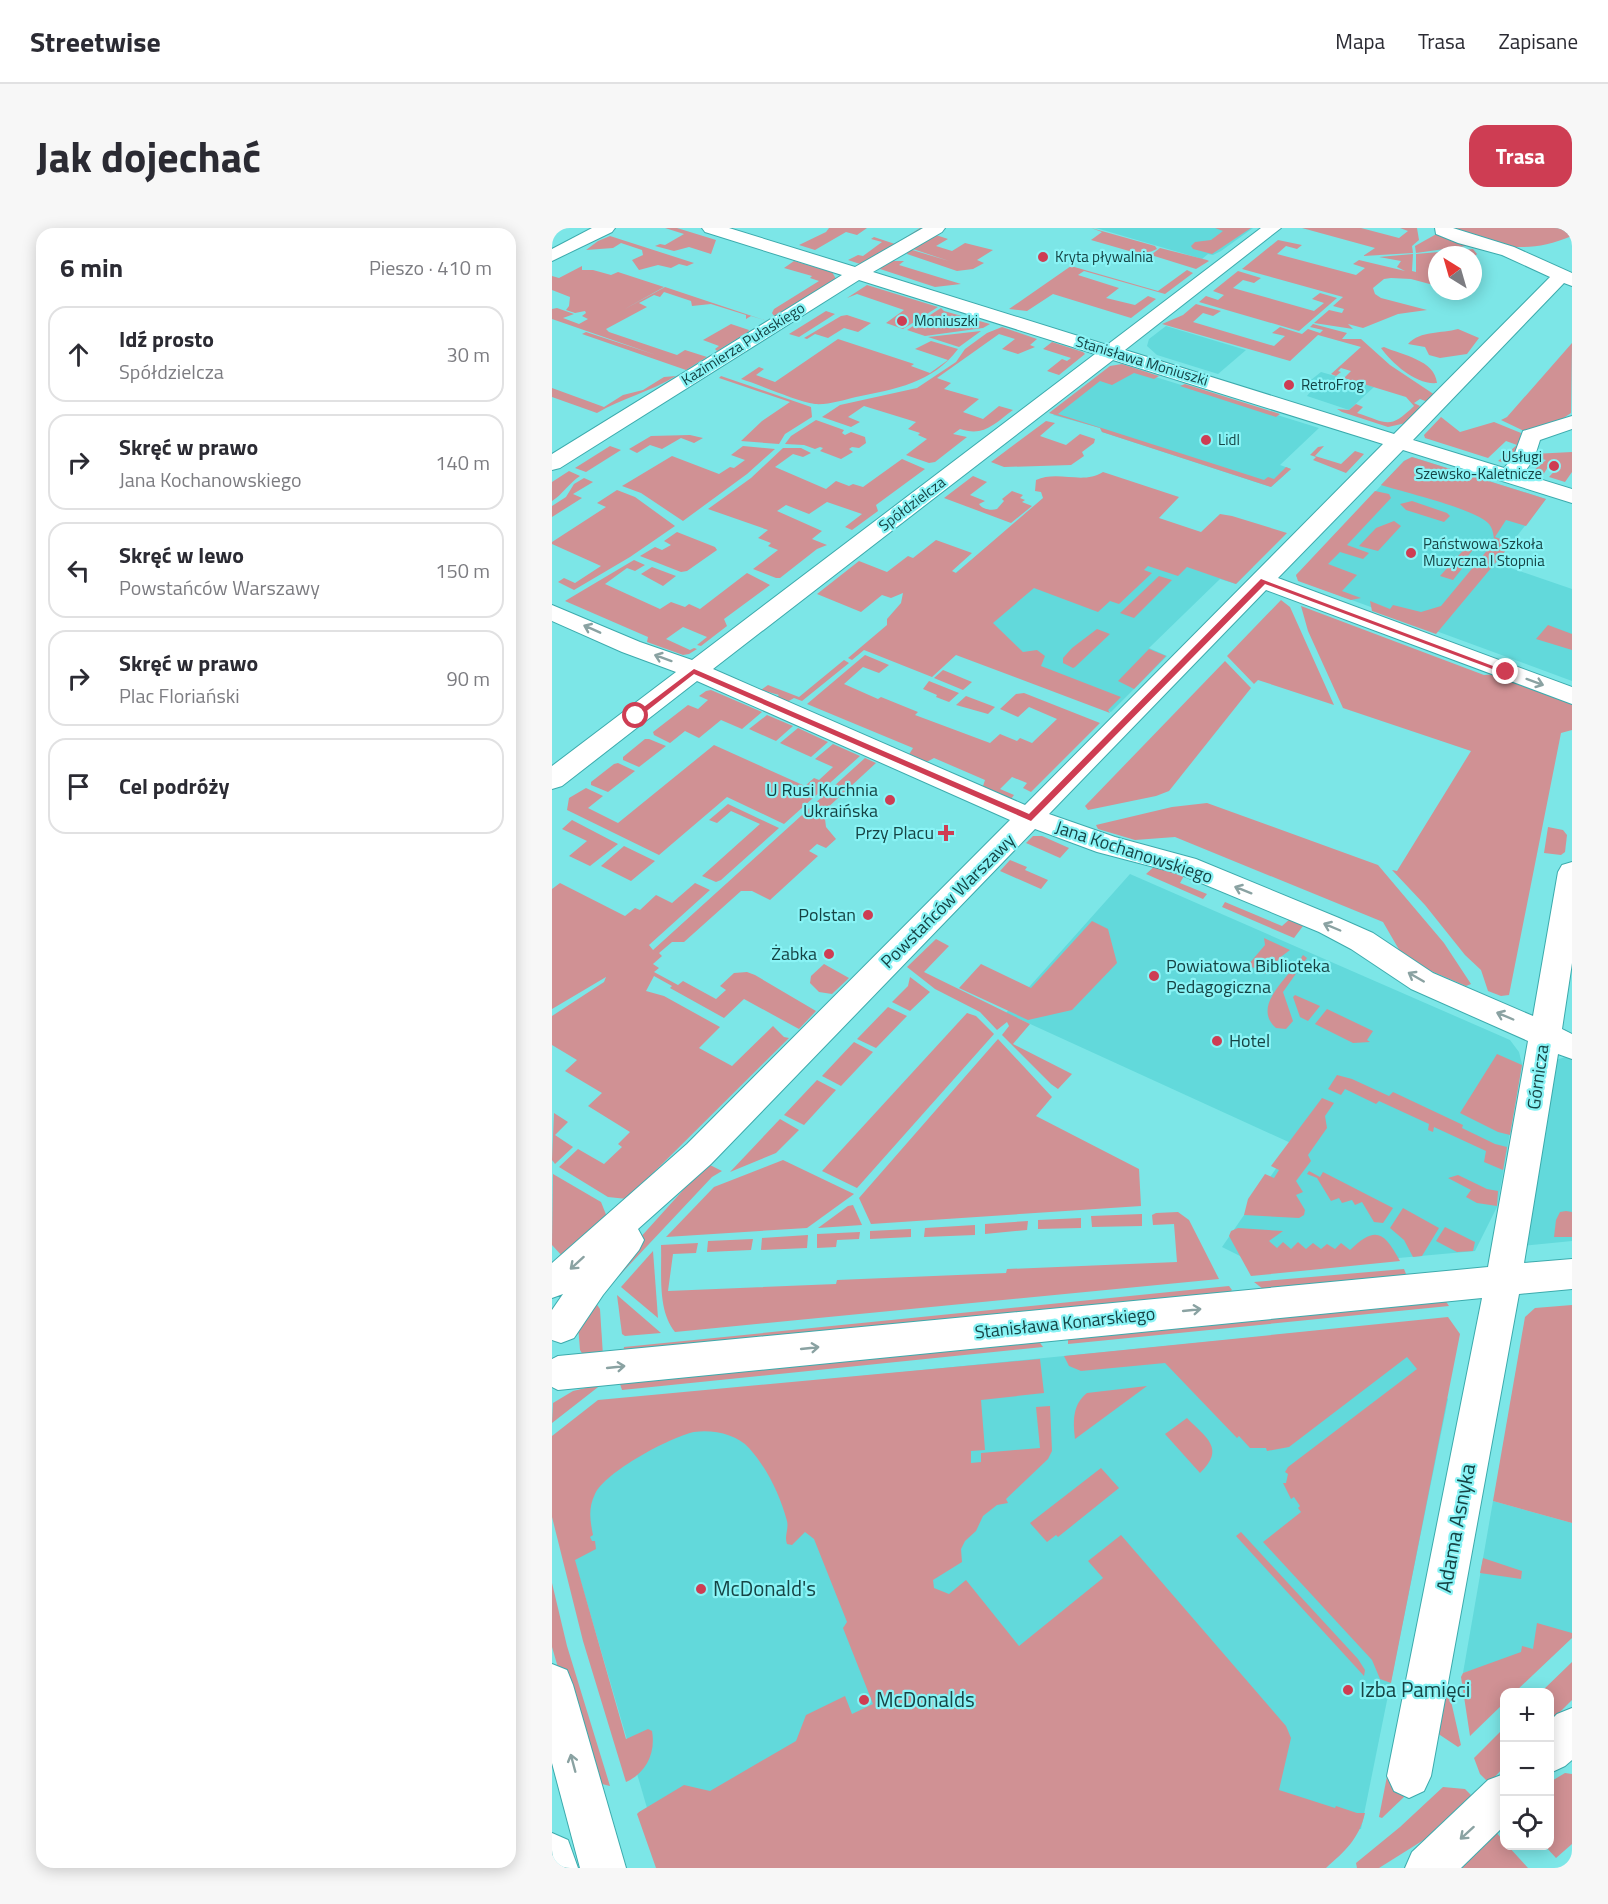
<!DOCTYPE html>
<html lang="pl">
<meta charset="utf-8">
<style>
:root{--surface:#fff;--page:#f7f7f7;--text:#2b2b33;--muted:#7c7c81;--line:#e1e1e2;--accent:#ce3d53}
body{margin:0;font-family:"Titillium Web",sans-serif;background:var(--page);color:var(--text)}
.controls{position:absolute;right:18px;bottom:18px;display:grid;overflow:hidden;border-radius:12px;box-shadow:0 3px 15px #0003}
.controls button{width:54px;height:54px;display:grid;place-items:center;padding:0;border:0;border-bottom:2px solid var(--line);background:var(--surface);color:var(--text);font:30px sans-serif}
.compass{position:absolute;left:876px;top:18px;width:54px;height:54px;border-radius:50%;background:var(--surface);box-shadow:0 3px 15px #0003;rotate:323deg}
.stop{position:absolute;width:18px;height:18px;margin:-14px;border:4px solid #ce3d53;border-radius:50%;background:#fff}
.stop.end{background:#ce3d53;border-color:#fff;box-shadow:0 2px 6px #0008}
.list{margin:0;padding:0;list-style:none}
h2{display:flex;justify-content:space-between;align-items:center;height:78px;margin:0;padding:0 24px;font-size:26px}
h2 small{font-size:20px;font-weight:400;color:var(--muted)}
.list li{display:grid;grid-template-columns:39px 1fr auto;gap:18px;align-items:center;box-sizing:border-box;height:96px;margin:0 12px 12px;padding:0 12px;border:2px solid var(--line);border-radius:18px}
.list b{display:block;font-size:22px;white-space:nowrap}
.list p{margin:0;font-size:20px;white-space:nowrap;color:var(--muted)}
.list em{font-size:20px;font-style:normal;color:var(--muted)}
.icon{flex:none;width:33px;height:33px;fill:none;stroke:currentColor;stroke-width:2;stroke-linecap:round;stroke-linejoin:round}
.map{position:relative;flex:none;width:1020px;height:1640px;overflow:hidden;border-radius:18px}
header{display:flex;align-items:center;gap:36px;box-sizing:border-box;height:84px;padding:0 30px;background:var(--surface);border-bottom:2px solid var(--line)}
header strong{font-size:28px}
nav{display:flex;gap:33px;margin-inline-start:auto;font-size:21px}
.intro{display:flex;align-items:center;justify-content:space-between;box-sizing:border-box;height:144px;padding:0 36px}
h1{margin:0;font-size:42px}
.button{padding:15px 27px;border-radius:18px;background:var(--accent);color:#fff;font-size:21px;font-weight:700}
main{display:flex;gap:36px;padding:0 36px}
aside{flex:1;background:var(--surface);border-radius:18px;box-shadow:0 3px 15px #0003}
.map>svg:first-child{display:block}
.built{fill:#62d9db}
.green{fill:#d09194}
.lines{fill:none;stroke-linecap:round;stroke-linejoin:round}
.minor-casing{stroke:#3cabad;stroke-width:2}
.minor{fill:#fff;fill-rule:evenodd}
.oneway{stroke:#8aa2a2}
.route{fill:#ce3d53}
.poi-dot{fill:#ce3d53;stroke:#89f3f5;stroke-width:2}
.labels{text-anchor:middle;stroke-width:4.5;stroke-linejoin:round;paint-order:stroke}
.far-poi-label{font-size:15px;fill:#164445;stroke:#89f3f5;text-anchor:start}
.far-street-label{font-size:15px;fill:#164445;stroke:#89f3f5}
.poi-label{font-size:18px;fill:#164445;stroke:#89f3f5;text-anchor:end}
.street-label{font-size:18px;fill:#164445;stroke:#89f3f5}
.near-street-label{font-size:21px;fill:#164445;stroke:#89f3f5}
.near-poi-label{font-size:21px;fill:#164445;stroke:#89f3f5;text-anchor:start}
</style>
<header>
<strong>Streetwise</strong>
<nav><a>Mapa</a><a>Trasa</a><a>Zapisane</a></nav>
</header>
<div class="intro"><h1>Jak dojechać</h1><a class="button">Trasa</a></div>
<main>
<aside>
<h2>6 min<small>Pieszo · 410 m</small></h2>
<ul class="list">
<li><svg class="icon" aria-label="ahead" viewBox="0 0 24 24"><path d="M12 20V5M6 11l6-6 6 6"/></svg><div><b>Idź prosto</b><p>Spółdzielcza</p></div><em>30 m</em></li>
<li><svg class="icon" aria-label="right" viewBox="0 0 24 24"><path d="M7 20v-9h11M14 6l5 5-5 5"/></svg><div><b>Skręć w prawo</b><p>Jana Kochanowskiego</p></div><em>140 m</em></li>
<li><svg class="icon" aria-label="left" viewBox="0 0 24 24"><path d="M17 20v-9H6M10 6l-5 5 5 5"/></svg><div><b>Skręć w lewo</b><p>Powstańców Warszawy</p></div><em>150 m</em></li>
<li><svg class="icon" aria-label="right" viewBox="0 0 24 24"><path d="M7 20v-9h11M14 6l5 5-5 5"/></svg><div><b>Skręć w prawo</b><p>Plac Floriański</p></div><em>90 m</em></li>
<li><svg class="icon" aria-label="arrive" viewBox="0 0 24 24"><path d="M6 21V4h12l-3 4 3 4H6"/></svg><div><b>Cel podróży</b></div></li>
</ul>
</aside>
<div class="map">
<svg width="1020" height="1640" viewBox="0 0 1020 1640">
<rect width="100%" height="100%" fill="#7ce6e7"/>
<g class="built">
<path d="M544,0H701L669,23L661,27L656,26L650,31Z"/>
<path d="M614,98L694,122L666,146L605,127L595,118L597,111Z"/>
<path d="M565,137L767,200L728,237L739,241L719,259L550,204L548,200L501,187Z"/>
<path d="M769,144L822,159L797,182L755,168L759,163L749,160Z"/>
<path d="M860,229L994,271L944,335L1020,361V453L748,353L744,348L852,233Z"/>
<path d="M496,268L701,339L684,356L668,351L597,420L615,428L559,484L341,397Z"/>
<path d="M578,646L958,812L967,824L970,836L945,979L923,1023L716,1042L670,1019L741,916L454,785Z"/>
<path d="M1020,815V1013L970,1018L1003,832L1014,829Z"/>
<path d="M825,1097L896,1171L809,1601L112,1638L7,1279L99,1169Z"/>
<path d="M941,1273L1020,1295V1410L911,1445Z"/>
</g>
<g class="green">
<path d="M113,0H125L164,12L159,26L137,19L122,23L103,18L108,16L113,17L132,6Z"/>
<path d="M277,0H315L305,7L294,4L263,22L247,17L274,4Z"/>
<path d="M368,0H380L308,36L296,32L306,27L311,28L330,14L319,11L322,9L343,16Z"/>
<path d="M539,0L603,18L605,21L591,27L539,12L550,4Z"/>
<path d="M663,0H699L660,26L641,21L639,18L643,14L659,12L671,3Z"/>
<path d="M750,0H809L847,10L856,3L848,0H865L867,12L860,18L861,25L811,28L823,20Z"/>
<path d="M886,0H1020V8C967,30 937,15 886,0Z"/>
<path d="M888,4L921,17L864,25L863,18Z"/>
<path d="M384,7L396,11L384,18L400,23L413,15L441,22L425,32L432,35L421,41L405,43L355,26L357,21L397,33L361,21Z"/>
<path d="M58,8L142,35L135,38L127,36L119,40L106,37L87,42L80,32L91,27L90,22L69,15L61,20L34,22L46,13Z"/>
<path d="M726,12L750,17L745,21L734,18L725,26L804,47L813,40L801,36L807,32L853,43L845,39L849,33L827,29L861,26L860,43L864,44V26L921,21L925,26L921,30V27H885V58L859,51L839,50L832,51L821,60L823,66L829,70L875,82L846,86L811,100L796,96L801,101L762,95L777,82L790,85L792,81L781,78L791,69L690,41Z"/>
<path d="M608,20L655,32L657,33L644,41L599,27Z"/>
<path d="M242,33L280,44L284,51L222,88L220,85L222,81L267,53L258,50L260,48L232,40Z"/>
<path d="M341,33H352L347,37L409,56L383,59L325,40Z"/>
<path d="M30,38V42H41L59,47L66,44L112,59L71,82L113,59L215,93L199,88L194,91V87L159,76L140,78L139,73L112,64L108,69L102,67L87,75L95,79L54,101L57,104L125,127L133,122L155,129L134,142L30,106L34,104L104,127L0,91V81L5,80L22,86L11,90L27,96L36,91L30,88L34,85L33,83L23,85L14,82L17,78L18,69L0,62V48L7,50Z"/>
<path d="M519,38L606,63L635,42L641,45L613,66L532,43L526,47L567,60L554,70L583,77L596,68L604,71L579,90L501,66L475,83L457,81Z"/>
<path d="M686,43L709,50L702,55L691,52L681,60L762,83L772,75L760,71L768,65L785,70L747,103L647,74L654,68L666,72L672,67L661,63Z"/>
<path d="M315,57L386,79L351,101L334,95L352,82L305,66L295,70Z"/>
<path d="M644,76L669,83L661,88L651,85L641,94L722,118L733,108L720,105L728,99L750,106L756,101L768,105L771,102L758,99L761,96L795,105L790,111H809L838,137L883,167L876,174L868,171L862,175L868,178L854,195L836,199L790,184L785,181L797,182L804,176L811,179L805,185C836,195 837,202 862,178L854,169L792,150L799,143L789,140L786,143L789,144L784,148L779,146L809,119L766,107L738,133L610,96L631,87Z"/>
<path d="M389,80L392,83L438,96L431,100L373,108L355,102Z"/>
<path d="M274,83L283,86L247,109L237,106Z"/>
<path d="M295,87L319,95L306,104L292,100L276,110L263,106L255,111L252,110L289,88Z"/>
<path d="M179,96L197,102L196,104L165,123L163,121L167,118L151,112Z"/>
<path d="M450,99L485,111L478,117L483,119L466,126L450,121L463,111L447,106L385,150L399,155L392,161L427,171L411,184L431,191L447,178L461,182C442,196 432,209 408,201L401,206L415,209L383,234L377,235L354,227L375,211L366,207L368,205L356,201L364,194L312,178L296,189L308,194L299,199L270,189L288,177L365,160L404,134L413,121L435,105Z"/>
<path d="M906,101L927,110L915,126L888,130L877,127L873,119L856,116C869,102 889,106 906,101Z"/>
<path d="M429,103L407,119L376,109Z"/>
<path d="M286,111L362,136L359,138L378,145L396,132L363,121L379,113L406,121C381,155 343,161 304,169C292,172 276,177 263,176C244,173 209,157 189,151L207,139L212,141L204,147L223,154Z"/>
<path d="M500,114L531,124L533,126L507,147L495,143L510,131L515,133L519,130L491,121Z"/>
<path d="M1020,115L1019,185L1007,193L972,203L949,192L955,189Z"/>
<path d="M832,119C850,127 883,132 885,155C864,157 841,136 829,120Z"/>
<path d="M570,136L607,148L602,151L582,145L560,157L548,153L506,186L712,252L716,249L722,251L734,239L739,241L719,259L550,204L548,200L497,185L558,138Z"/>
<path d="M124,148C98,164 70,170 45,185L0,169V160L52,179L71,167L91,162L112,149Z"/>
<path d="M169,148L259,179L260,189L233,206L227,216L189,213L210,193L238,174L167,150Z"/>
<path d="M633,156L728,186L724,189L628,158Z"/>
<path d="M889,189L908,204L942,194L969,205L968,216L960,237L946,233L965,217L954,213L936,230L873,210L872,207Z"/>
<path d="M264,192L292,202L290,205L293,207L299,204L313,209L314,215L307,220L300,219L297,221L301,224L289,231L268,223L271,220L268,219L263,221L252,217L233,216L239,208Z"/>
<path d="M494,193L503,195L488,208L514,217L528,206L543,211L542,215L530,224L532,228L519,237L452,239L439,234Z"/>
<path d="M138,207L151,210L142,215L129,210L110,221L98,217L85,225L77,221L99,208Z"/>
<path d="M58,218L69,222L34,244L23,240Z"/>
<path d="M191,218L223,221L195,246L131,293L89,265L70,258L120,228L167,246L178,239L182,240L193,232L179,227Z"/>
<path d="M772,218L763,228L789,236L803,223L812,226L794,245L761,232L764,229L758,227L766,219Z"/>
<path d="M231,220H249L259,225L251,229L241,226L223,239L274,261L284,253L297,258L301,256L311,259L350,231L373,241L324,277L326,283L300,302L293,299L310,286L275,274L257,286L234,277L225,283L270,303L260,311L275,317L265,321L228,350H224L201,341L226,322L216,318L219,315L206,310L216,302L156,281L199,250Z"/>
<path d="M1020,224V244L1013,254L997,249L1009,236L999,234L991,247L980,244L994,232L986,230L981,236L976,234L981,226Z"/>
<path d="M860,229L994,271L974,298L954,292L943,309L960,315L884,406L820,383L818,373L838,381L841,377L869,384L889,378L942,314C942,308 941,301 937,296C924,281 851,264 829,257L852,233Z"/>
<path d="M17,243L28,248C17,255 11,266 0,273V254Z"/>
<path d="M551,244L627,269L607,290L649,304L668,286L680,288L735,305L684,356L635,339L626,348L596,338L592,342L600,345L567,376L558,373L546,384L482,360L441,395L471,424L485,422L493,428L489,438L569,469L556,482L558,485L404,427L380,449L312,422L300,432L296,430L335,397V391L349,375L351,365L339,370L330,367L309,384L265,366L307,333L335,344L356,328L361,330L384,312L420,325L400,343L404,345L491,270L489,264L483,263L484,252C506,242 531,257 551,244Z"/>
<path d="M421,248L435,254L418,267L433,273L427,276C430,281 439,283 445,281L452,273L450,271L460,263L471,267L468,270L473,272L470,274L480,278L459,295L392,270Z"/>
<path d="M32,250L41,254L21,266L30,270L0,289V278L14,269L22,256Z"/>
<path d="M65,262L83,269L123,298L78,329L22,362L6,354L12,350L23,355L49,338L0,316V314L54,279L45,275Z"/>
<path d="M823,263L837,266L839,270L795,317L817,325L811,331L788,324L776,336L805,347L790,363L809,370L799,372L746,353L744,347Z"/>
<path d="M860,273L895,285L898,288L892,294L854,282L848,276Z"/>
<path d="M842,293L849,298L826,323L807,318L824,300Z"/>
<path d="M125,304L163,319L165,322L135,343L129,344L88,328L103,319L110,322L119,317L112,313Z"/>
<path d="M917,316L923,319L913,332L916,333L901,352L888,348Z"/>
<path d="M82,332L93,337L83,343L75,340L53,356L108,381L119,374L133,379L137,376L148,381L195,345L218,357L172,391L175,398L149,418L145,417L155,409L131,399L114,411L138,422L142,420L145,421L137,426L131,427L95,414L96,409L13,373Z"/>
<path d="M100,339L124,348L111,358L89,346Z"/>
<path d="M607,348L620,352L582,390L568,385Z"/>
<path d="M729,372L738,379L782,477L706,452L702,456L675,428Z"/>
<path d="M749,378L932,447L946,446L1020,473V502L1009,505L957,767L949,768L936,763L929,742L913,727L873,677L840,642L845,643L919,523L791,480L756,403Z"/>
<path d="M996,397L1020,406V422L984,411Z"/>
<path d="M545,401L558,406L523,439L521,440L511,435V430L520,420Z"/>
<path d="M597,421L614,428L582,461L566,453Z"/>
<path d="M313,427L337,437L327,445L311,439L292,456L326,471L329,469L366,484L363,487L438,515L448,506L465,513L468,510L480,515L505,491L477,479L466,489L448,481L464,466L472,465L548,495L479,564L471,560L475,555L460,549L448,561L462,567L459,571L431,558L433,552L382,530L371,536L356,528L361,520L255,476Z"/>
<path d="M292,432L297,435L250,473L242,470L235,474L221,472L227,467L209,462L216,457L247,469Z"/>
<path d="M673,433L699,460L617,563L604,568L536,582L533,578Z"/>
<path d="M391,442L420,454L411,462L382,450Z"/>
<path d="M377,453L407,465L397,474L384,469L385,467L371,461Z"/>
<path d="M159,462L210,484L190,501L169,492L147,510L133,503L118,515L102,507L101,504L136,477L146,481L156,472L147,468L154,463Z"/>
<path d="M414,468L443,479L436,486L404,477Z"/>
<path d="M215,487L241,498L224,513L197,501Z"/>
<path d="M246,500L276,514L259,529L228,515Z"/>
<path d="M93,511H97L114,518L87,539L71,532V529Z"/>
<path d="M281,516L308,528L232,596L175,569L107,627L15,582L17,570L34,560L51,568L36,580L66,595L162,517L253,558L262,550L267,552L281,539L263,531Z"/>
<path d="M313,530L324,535L272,583L274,599L284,611L274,620L265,616L257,623L266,628L218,672L200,663H189L132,714H120L107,725L110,728L101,736L107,740L102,744L126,757L131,753L164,771L174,762L168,758L182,745L195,744L203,747L264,783L247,801L192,771L172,790L118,760L120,758L102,748L94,763L112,768L168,799L147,820L180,838L221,798L232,809L237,810L75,971L56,969L7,939L26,921L52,936L70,919L66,916L78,904L36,878L50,865L13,843L25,832L0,817V788L52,754L54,749L0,781V661L8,655L73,688L83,680L88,682L104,667L120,675L143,655L158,662L97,717L101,722Z"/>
<path d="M66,535L83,543L56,564L39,557V554L62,536Z"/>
<path d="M655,575L826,637L892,715L919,756L914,758L879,743L849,725L831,694L623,609L583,612L546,601L544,597L620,579Z"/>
<path d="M176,576L227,600L169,652L164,654L150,648L208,596L179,583L165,595L157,592Z"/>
<path d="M20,592L66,616L38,638L17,628L35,613L10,601Z"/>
<path d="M996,599L1011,602L1015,607L1013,624L1009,627L992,625Z"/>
<path d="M481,608H490L517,620L508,630L474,615Z"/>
<path d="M72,618L103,633L79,653L49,638Z"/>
<path d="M458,632L475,639L473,642L496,652L489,661L448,643Z"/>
<path d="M604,637L632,648L628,655L655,666L651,671L594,646Z"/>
<path d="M673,674L730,698L739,690L751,698L742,710L670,679Z"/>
<path d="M540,693L556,701L565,735L520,782L476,792L407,760L429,736L479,760Z"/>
<path d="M712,710L738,722L730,728L714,746L696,737L713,717Z"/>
<path d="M384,711L397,718L372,744L478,796L461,816L520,846L506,861L499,856L450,807L457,798L455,794L445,802L428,784L383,761L355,739Z"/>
<path d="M751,727L755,730L731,764L741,793L734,801L724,800C698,777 739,748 751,727Z"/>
<path d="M272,736L297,750L280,766L267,764L258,755L259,748Z"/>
<path d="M358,749L378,764L358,783L340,774L356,758Z"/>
<path d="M743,767L768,778L756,793L748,789L741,769Z"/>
<path d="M336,779L355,788L324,820L305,811Z"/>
<path d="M775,781L821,803L815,812L818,814L801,815L763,796Z"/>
<path d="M415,785L424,788L442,806L305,960L270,943Z"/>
<path d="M446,811L500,869L484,888L587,941L589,978L319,996L307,970Z"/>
<path d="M302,814L321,824L289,858L270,848Z"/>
<path d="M945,826L970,837L958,907L946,904L908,885Z"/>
<path d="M785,847L800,851L837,868L841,864L911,897L910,900L943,916L955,919L951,942L932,934L934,923L882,899L881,904L876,902L877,896L827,873L824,876L793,861L789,867L776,861Z"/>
<path d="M265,852L284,862L252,897L232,887Z"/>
<path d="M770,870L782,875L773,888L775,900L756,927L759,933L744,953L751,964L744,967L753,982L752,987L747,990L692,987L696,971L713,946L722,950L727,942L719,938Z"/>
<path d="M2,885L16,894L3,907L21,919L3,936L0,932Z"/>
<path d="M228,891L247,902L224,925L178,944Z"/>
<path d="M231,932L302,966L255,1000L114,1009L162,959Z"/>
<path d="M158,937L170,943L160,949L66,1049L54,1057L77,1022L142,950Z"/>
<path d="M757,943L768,949L771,944L841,980L831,995L822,994L810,974L803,977L800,972L790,975L787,970L779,973L765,950L755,946Z"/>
<path d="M1,946L49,974L55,989L11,1029L0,1017Z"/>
<path d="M906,947L935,961L946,963L945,978L925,975L914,969L919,962L896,950Z"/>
<path d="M301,977L310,997L266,1000L296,978Z"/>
<path d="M851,980L887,1000L870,1028L861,1029L852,1012L838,1000Z"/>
<path d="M1014,983L1020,984V1009H1002L1004,992L1008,984Z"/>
<path d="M626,984L637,992L667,1051L123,1104C105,1082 110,1045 109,1017L146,1015L144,1025L121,1026L116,1063L284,1056L285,1052L454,1045L455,1041L625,1034L622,996L601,997L600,987L604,985Z"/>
<path d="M590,986V998L540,999L539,988Z"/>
<path d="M529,990V1000L486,1001V992Z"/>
<path d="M476,993L475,1002L433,1006V996Z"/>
<path d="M423,997V1007L372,1009L373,1000Z"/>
<path d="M893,999L923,1014L921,1023L905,1024L884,1013Z"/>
<path d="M686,1000L731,1003L717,1013L725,1020L731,1014L739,1021L746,1014L754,1021L761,1015L769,1021L775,1016L783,1021L789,1015L798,1022C824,997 832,1004 848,1033L699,1048L677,1008L679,1003Z"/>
<path d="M359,1001V1009L318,1011V1003Z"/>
<path d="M308,1004L307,1011L285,1012L284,1019L265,1020V1006Z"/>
<path d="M256,1007L255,1020L209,1022L210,1010Z"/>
<path d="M201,1011L199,1022L155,1024L156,1013Z"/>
<path d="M101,1023L106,1090L69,1059Z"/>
<path d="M852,1041L854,1046L852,1048L711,1061L702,1054Z"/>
<path d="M677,1058L680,1062L676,1066L71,1126L72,1119Z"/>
<path d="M65,1067L109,1105L73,1108L70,1106Z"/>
<path d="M39,1068L48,1081L51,1128L31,1127L28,1122L26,1097Z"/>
<path d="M893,1072L897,1078L516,1116V1109Z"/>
<path d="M1020,1077V1295L941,1273L973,1089L983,1080Z"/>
<path d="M896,1089L908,1106L839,1455L828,1451L820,1432L711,1314L749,1284L746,1280L748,1278L742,1269L739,1271L731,1255H734L736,1246L733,1244L736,1239L865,1141L855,1129L737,1219L715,1223L714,1220H698L687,1208L685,1210L613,1135L529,1143L517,1138L512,1128Z"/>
<path d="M486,1112L491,1119L70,1162L67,1153Z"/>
<path d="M488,1131L492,1165L429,1172L433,1222L419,1223V1235L429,1234V1225L488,1220L484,1179L498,1178L500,1223L496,1231L454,1271L456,1275L445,1277L431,1288L424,1303L413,1313L409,1321L410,1334L381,1352L382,1360L397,1366L414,1352L467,1418L551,1350L536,1333L569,1307L734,1498L739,1510L727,1562L783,1580L784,1578L805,1585H813C807,1611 793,1623 774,1640H104L85,1586L87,1584L132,1557L158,1563L244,1513L254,1487L293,1468L300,1486L321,1476L291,1400L295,1394L262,1311L253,1304L240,1317L235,1316C232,1308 237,1301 235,1293C228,1267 215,1240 197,1220C185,1206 160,1201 142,1204C118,1209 53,1244 43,1266C36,1280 38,1292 41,1307L38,1309L40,1313H43L44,1321L23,1332L74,1511L96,1501L100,1503C104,1525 94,1545 74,1554L31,1413L0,1289V1208L46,1172Z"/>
<path d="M50,1156L0,1195L1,1175L21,1163Z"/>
<path d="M595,1158L523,1211C521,1194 520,1177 535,1165Z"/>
<path d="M635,1190C654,1210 674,1220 648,1245L613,1206Z"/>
<path d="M549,1240L567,1260L506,1309L504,1307L495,1314L478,1295Z"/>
<path d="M689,1304L806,1431L813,1442L812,1448L684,1308Z"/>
<path d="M931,1330L970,1343L969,1351L928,1345Z"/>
<path d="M0,1355L15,1418L58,1558L46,1555L24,1502L0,1419Z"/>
<path d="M985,1395L1020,1405V1410L963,1464H952V1475L918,1508L909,1449L911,1445L969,1424L970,1418L981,1421Z"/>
<path d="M1020,1434V1472L998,1494V1464H989Z"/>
<path d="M891,1457L896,1460L909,1517L906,1519L882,1503Z"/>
<path d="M952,1500V1539L937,1555L928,1546L922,1530Z"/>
<path d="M840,1523L875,1547L830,1590L827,1589Z"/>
<path d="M1013,1545L1020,1546V1616L1004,1630L993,1618H998V1554Z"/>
<path d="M891,1559L913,1561L921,1569L886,1603L827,1640H805L804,1635L848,1599Z"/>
<path d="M945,1605L952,1614V1618H956L976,1640H910Z"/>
</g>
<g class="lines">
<g class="minor-casing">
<g id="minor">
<path d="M40,0H63L60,4L0,33V21Z"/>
<path d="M150,0H177L303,39L371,0H393L390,4L321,44L555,117L709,0H729L573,122L842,206L998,49L950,27L906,15L884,6L883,0H901L962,19L1020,45V58L1012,55L861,212L952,240L961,230L971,203L1020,188V201L988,212L982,231L971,246L1020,261V275L851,222L726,350L1020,459V476L714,362L497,586L563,609L644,631L787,690L821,705L881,745L981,788L1006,644L1010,637L1020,634V735L1010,801L1020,806V831L1006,826L972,1035L1020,1031V1061L967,1066L879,1548L872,1563L857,1570L842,1563L835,1548L930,1070L6,1162L0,1159V1131L6,1128L936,1039L976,813L859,761L799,721L767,704L625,645L545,624L483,601L159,936L86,1001L92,1012L87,1022L51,1067L22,1110L9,1115L0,1112V1082L11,1066L0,1070V1035L135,916L458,592L145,453L10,558L0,561V538L124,444L70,424L0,393V377L88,414L140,432L543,126L307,52L8,240L0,242V226L290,47L153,4ZM561,132L831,216L473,577L161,441Z"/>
<path d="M0,1436L15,1442L21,1457L74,1640H28L0,1535Z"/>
<path d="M1020,1480V1532L1013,1538L998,1545V1493L1005,1486Z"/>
<path d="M952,1546V1598L909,1640H853L860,1624L936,1552Z"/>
<path d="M0,1605L16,1612L26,1640H0Z"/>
</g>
</g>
<use href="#minor" class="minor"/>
</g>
<defs><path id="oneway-shaft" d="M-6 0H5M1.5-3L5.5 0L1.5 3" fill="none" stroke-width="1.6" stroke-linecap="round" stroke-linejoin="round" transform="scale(1.5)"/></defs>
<g class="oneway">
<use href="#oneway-shaft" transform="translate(40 401) rotate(-156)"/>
<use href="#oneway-shaft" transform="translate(111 430) rotate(-160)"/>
<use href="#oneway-shaft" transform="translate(983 454) rotate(20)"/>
<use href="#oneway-shaft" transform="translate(691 662) rotate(-158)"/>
<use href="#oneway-shaft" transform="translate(780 699) rotate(-157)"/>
<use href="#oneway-shaft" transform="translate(864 749) rotate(-150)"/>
<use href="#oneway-shaft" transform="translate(953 788) rotate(-157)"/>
<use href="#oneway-shaft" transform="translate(25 1035) rotate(138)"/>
<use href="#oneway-shaft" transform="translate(640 1082) rotate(-6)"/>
<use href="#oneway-shaft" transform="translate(258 1120) rotate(-6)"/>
<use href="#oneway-shaft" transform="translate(64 1139) rotate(-6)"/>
<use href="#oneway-shaft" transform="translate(21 1535) rotate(-105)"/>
<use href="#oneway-shaft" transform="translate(915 1605) rotate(138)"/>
</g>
<path class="route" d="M709,351L957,444L951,445L713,356L479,593L142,446L87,489L80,488L142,441L477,586Z"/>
<g class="poi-dot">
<circle cx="491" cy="29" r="6"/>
<circle cx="350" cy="93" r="6"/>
<circle cx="737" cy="157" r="6"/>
<circle cx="654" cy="212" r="6"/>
<circle cx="1002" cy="238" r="6"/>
<circle cx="859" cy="325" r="6"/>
<circle cx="338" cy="572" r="6"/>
<path d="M391 596h6v6h6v6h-6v6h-6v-6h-6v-6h6z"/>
<circle cx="316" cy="687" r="6"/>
<circle cx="277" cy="726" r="6"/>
<circle cx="602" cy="748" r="6"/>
<circle cx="665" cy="813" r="6"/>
<circle cx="149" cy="1361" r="6"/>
<circle cx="796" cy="1462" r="6"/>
<circle cx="312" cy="1472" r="6"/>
</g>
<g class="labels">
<g class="far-poi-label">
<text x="503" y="34">Kryta pływalnia</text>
<text x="362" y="98">Moniuszki</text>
<text x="749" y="162">RetroFrog</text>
<text x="666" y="217">Lidl</text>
<text x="990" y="234" text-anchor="end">Usługi<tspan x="990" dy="17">Szewsko-Kaletnicze</tspan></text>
<text x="871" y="321">Państwowa Szkoła<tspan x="871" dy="17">Muzyczna I Stopnia</tspan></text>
</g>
<g class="far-street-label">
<text transform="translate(191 116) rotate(-32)" y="5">Kazimierza Pułaskiego</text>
<text transform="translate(590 133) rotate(17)" y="5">Stanisława Moniuszki</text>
<text transform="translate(360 276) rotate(-37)" y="5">Spółdzielcza</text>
</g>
<g class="poi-label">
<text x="326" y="568">U Rusi Kuchnia<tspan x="326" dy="21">Ukraińska</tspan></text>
<text x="382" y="611">Przy Placu</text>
<text x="304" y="693">Polstan</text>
<text x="265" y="732">Żabka</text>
<text x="614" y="744" text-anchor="start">Powiatowa Biblioteka<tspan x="614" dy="21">Pedagogiczna</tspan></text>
<text x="677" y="819" text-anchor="start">Hotel</text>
</g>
<g class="street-label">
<text transform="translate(582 624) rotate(18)" y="6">Jana Kochanowskiego</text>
<text transform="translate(396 673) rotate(-45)" y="6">Powstańców Warszawy</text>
<text transform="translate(986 849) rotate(-82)" y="6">Górnicza</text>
<text transform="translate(513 1095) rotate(-6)" y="6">Stanisława Konarskiego</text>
</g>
<g class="near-street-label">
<text transform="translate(904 1300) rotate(-79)" y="7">Adama Asnyka</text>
</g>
<g class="near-poi-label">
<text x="161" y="1368">McDonald's</text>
<text x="808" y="1469">Izba Pamięci</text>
<text x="324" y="1479">McDonalds</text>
</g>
</g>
</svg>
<div class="controls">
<button>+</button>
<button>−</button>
<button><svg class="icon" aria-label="locate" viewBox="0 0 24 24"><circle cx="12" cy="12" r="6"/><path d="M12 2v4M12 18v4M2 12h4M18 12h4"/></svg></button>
</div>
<svg class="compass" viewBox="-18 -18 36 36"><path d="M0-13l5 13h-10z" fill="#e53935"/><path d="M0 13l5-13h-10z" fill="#7c7c81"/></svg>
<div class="stop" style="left:84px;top:488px"></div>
<div class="stop end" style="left:954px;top:444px"></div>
</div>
</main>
